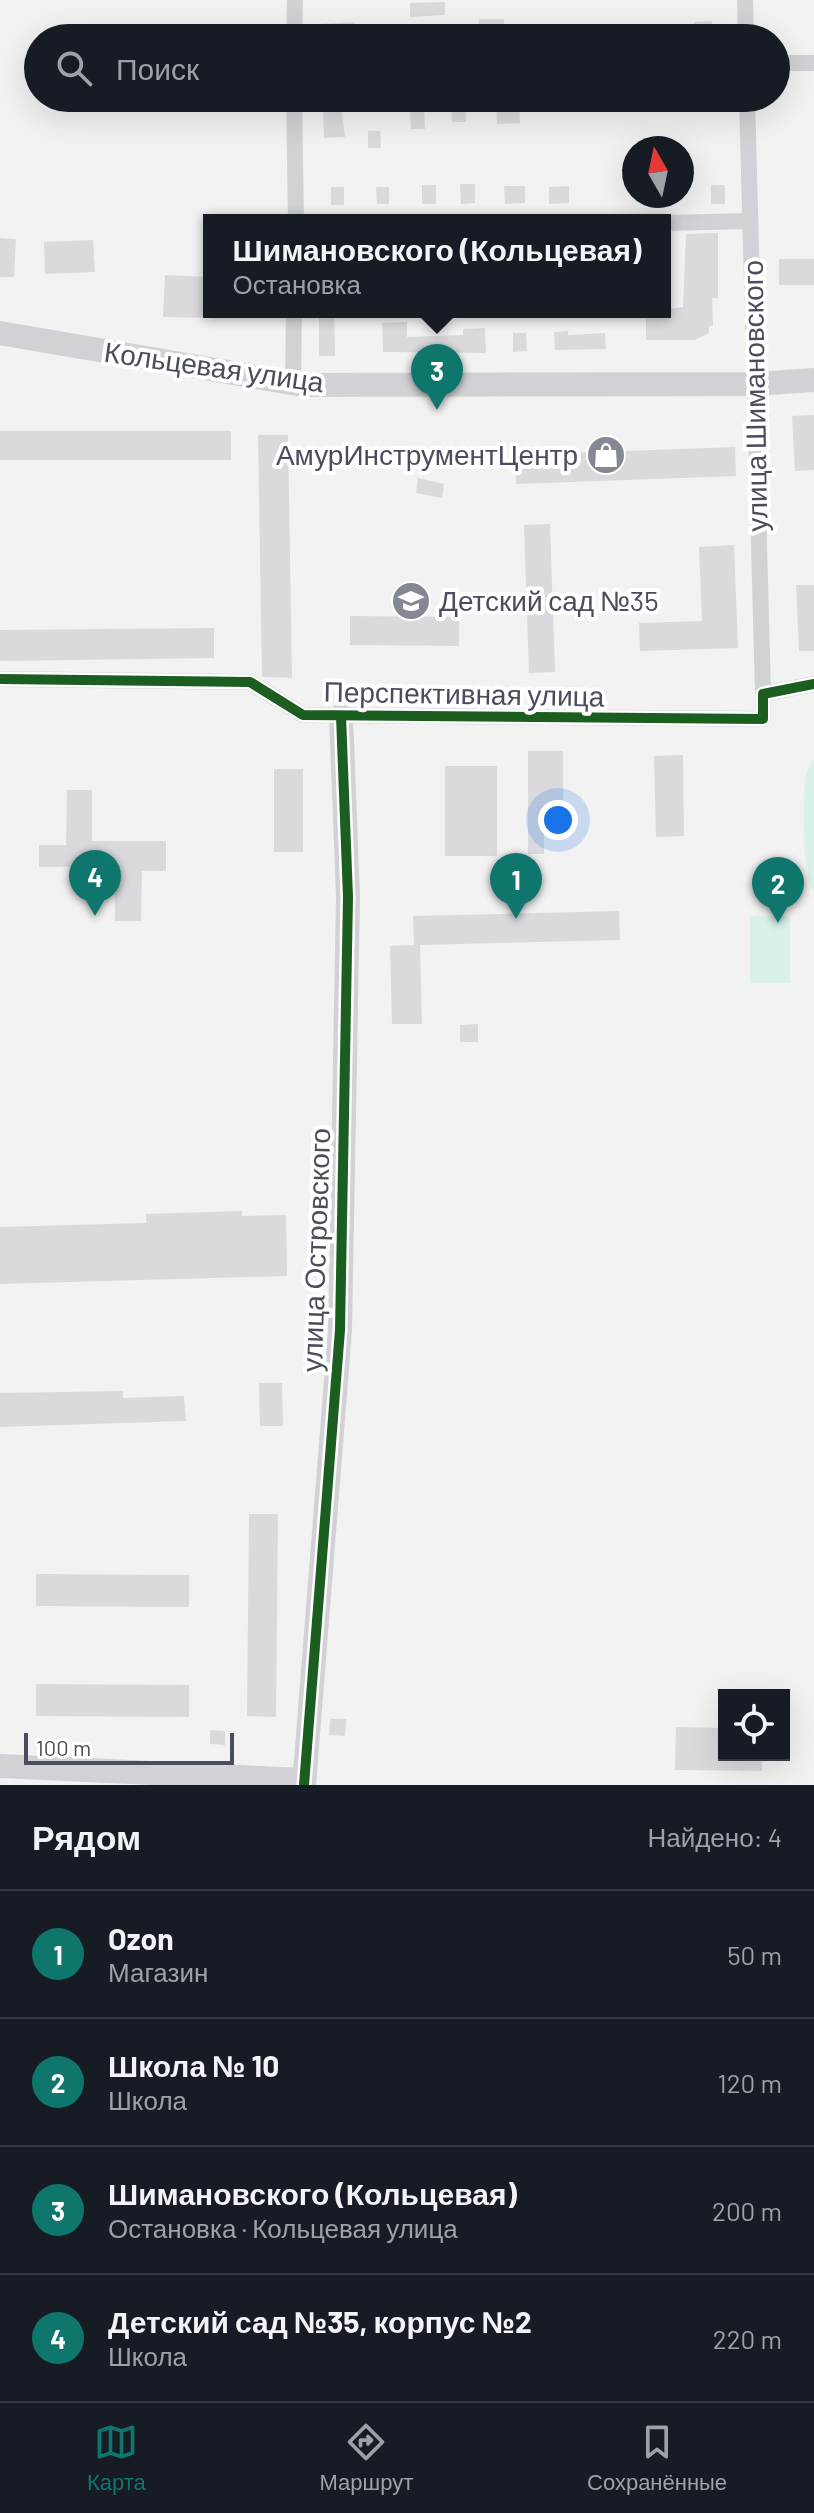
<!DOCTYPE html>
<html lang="ru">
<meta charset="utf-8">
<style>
:root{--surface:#171b24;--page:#20242c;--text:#f1f3f6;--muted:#9ea1a6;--line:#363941;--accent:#0f766e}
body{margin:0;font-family:Barlow,sans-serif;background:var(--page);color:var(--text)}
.controls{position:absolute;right:24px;bottom:24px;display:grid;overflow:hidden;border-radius:0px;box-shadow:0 8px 32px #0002}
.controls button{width:72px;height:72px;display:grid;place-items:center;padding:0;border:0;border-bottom:2px solid var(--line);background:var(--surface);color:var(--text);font:40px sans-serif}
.compass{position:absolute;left:622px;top:136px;width:72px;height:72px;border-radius:50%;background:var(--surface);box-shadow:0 8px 32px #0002;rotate:351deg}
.scale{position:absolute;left:24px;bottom:20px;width:210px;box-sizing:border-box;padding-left:8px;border:4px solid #4a4d5e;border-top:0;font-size:22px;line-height:28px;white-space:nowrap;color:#4a4d5e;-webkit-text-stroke:6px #fff;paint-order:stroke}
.you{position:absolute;left:558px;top:820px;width:28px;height:28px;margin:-20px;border:6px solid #fff;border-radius:50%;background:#1a73e8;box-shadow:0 0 0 12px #1a73e833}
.badge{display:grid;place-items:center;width:52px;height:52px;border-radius:50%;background:var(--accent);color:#fff;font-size:26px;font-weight:700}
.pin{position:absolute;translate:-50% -66px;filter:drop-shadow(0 2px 4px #0008)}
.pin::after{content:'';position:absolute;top:42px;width:28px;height:24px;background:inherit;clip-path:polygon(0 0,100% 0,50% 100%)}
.popup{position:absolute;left:203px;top:214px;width:468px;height:104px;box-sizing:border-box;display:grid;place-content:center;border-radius:0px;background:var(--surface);filter:drop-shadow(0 2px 6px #0005);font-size:26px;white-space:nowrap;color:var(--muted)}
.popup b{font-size:30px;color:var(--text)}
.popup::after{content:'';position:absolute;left:50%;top:100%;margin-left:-16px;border:16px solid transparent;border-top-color:var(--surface)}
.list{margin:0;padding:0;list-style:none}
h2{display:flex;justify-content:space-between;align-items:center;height:104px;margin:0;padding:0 32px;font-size:34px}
h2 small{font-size:26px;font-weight:400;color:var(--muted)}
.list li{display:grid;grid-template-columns:52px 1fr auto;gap:24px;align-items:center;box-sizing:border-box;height:128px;padding:0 32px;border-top:2px solid var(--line)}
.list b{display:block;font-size:30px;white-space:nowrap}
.list p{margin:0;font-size:26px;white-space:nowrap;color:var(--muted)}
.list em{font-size:26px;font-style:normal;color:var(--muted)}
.icon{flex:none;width:44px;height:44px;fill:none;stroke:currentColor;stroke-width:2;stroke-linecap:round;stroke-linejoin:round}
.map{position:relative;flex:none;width:814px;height:1785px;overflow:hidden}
.search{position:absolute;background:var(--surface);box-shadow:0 8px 32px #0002;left:24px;right:24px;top:24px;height:88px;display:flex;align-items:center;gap:20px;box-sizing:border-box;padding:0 28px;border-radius:44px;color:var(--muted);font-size:30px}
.sheet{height:616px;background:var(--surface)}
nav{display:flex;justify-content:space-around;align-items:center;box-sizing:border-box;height:112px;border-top:2px solid var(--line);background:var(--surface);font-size:22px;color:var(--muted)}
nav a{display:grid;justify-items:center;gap:4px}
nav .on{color:var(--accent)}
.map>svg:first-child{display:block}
.green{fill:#d9f0eb}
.building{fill:#dadadd}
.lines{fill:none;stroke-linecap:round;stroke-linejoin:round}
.street{stroke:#d1d2d5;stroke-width:16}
.secondary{stroke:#d2d2d6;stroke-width:24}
.cycleway-casing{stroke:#fff;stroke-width:15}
.cycleway{stroke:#1b5e20;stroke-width:10}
.labels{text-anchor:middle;stroke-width:8;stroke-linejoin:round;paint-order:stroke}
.street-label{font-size:28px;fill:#4a4d5e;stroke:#fff}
.poi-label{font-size:28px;fill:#4a4d5e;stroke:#fff;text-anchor:end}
</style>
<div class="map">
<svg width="814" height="1785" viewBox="0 0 814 1785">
<rect width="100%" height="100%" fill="#f3f2f2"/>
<g class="green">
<path d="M814,760V890C802,880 801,788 807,771C808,767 812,763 814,760Z"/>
<rect x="750" y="916" width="40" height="67"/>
</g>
<g class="building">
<path d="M445,2V15L410,17V3Z"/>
<path d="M479,19H504V33H478Z"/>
<path d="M712,21L713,36L695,37L694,22Z"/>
<path d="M354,22L355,35L320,36V24Z"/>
<path d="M658,24L659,38H591L590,27Z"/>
<path d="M323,98H340L345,137L324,138Z"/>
<path d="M469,98H493V109L469,110Z"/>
<path d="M519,99L520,123L497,124L496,100Z"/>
<path d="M451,102H465L466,122H452Z"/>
<path d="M410,110H424L425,129H411Z"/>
<path d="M368,131H380L381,148H368Z"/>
<path d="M460,184H475V203L461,204Z"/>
<rect x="422" y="185" width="14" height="19"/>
<rect x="711" y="185" width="14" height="19"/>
<path d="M504,186H525V203L505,204Z"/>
<path d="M569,186V203L549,204V187Z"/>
<rect x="331" y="187" width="13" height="18"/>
<path d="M376,187H389V204H377Z"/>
<path d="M718,233V298H712L713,326H709V333L695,340H646V312L683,307L686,234Z"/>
<path d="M0,238L16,239L14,277H0Z"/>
<path d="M93,240L95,272L45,274L44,242Z"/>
<rect x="779" y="259" width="35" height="26"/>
<path d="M165,275L209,277V318L163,317Z"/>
<path d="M319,312H334L335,356H319Z"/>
<path d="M407,322V337L463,335V329L485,328L486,353L383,352L382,323Z"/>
<path d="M568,331V335L605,333L606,349L555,350L554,332Z"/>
<path d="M513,333H526L527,351L513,352Z"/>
<path d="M814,415V470L795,471L792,416Z"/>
<rect x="0" y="431" width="231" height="29"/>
<path d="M258,435H288L292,678L262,677Z"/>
<path d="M735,447L736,476L516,484L515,455Z"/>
<path d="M418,478L444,484L442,498L416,493Z"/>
<path d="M550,524L555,672L529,673L524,525Z"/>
<path d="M734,545L738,648L640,651L639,623L702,621L699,547Z"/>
<path d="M796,585H814V651H799Z"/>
<path d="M350,616L459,617V646L350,645Z"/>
<path d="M214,628V658L0,661V630Z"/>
<path d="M528,751H563V822H544V854H528Z"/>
<path d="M683,755L684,836L656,837L654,756Z"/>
<rect x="445" y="766" width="52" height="90"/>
<rect x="274" y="769" width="29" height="83"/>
<path d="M67,790H92V841H166V871H142L141,921H115V867H39V845H66Z"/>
<path d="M619,911L620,940L420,945L422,1024H392L390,946L414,945L413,916Z"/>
<path d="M478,1024V1042H460V1025Z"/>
<path d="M242,1211V1216L286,1215L287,1276L0,1284V1227L146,1223V1214Z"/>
<path d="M259,1383H282L283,1426H260Z"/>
<path d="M123,1391V1398L184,1396L186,1421L0,1427V1393Z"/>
<path d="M249,1514H278L276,1717L247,1716Z"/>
<path d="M36,1574L189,1575V1607L36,1606Z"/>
<path d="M36,1684L189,1685V1717L36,1716Z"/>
<path d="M330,1719H346L345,1736L329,1735Z"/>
<path d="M676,1727L724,1728V1755H762V1771L675,1770Z"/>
<path d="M210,1730L225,1731V1745L210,1744Z"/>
</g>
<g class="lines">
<g class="street">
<path d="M745,0L746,38"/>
<path d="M294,38L295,0"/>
<path d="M776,63H814"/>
<path d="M294,98L296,220"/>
<path d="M747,98L763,694"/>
<path d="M665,223L750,221"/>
<path d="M293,383L294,312"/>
<path d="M0,679L250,682L303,715L763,719V694L814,684"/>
</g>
<g class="secondary">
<path d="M0,333L303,385L755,384L814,380"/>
<path d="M0,1766L304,1780"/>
<path d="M304,1785L340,1330L348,897L341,716"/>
</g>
<g class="cycleway-casing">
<g id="cycleway">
<path d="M0,679L250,682L303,715L763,719V694L814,684"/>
<path d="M304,1785L340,1330L348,897L341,716"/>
</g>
</g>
<use href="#cycleway" class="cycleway"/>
</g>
<defs>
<g id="shop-disc" transform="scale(2)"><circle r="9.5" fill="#858792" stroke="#fff"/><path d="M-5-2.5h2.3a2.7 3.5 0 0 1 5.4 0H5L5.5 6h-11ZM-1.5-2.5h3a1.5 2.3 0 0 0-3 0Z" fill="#fff"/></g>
<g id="school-disc" transform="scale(2)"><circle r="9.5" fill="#858792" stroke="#fff"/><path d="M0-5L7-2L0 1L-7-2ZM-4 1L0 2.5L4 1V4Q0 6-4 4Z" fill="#fff"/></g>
</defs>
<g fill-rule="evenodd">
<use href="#shop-disc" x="606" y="455"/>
<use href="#school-disc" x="411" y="601"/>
</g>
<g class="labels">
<g class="street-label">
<text transform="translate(214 367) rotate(8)" y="10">Кольцевая улица</text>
<text transform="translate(755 396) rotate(-91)" y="10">улица Шимановского</text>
<text transform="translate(464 694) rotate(1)" y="10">Перспективная улица</text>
<text transform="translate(316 1250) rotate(-88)" y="10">улица Островского</text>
</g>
<g class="poi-label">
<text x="578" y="465">АмурИнструментЦентр</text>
<text x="439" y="611" text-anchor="start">Детский сад №35</text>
</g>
</g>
</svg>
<div class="controls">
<button><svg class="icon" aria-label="locate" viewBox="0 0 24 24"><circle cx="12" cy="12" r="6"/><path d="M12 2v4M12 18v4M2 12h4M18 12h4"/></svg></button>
</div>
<svg class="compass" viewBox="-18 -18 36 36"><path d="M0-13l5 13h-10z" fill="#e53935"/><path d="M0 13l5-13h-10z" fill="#9ea1a6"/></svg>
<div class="scale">100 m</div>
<div class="you"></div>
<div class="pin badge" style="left:516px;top:919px">1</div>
<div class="pin badge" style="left:778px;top:923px">2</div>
<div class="pin badge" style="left:437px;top:410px">3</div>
<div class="popup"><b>Шимановского (Кольцевая)</b>Остановка</div>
<div class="pin badge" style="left:95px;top:916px">4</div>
<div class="search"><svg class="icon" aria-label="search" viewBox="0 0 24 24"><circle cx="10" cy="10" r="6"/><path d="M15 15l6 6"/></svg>Поиск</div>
</div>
<section class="sheet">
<h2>Рядом<small>Найдено: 4</small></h2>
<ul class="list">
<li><span class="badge">1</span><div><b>Ozon</b><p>Магазин</p></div><em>50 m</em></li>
<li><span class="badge">2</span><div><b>Школа № 10</b><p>Школа</p></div><em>120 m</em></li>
<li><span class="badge">3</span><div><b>Шимановского (Кольцевая)</b><p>Остановка · Кольцевая улица</p></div><em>200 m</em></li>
<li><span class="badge">4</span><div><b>Детский сад №35, корпус №2</b><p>Школа</p></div><em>220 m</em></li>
</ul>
</section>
<nav>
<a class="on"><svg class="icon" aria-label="map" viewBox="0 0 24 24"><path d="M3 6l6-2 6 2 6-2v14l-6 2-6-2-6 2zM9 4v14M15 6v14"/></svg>Карта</a>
<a><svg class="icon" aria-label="directions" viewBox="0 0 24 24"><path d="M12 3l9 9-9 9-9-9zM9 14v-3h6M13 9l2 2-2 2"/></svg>Маршрут</a>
<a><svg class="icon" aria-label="saved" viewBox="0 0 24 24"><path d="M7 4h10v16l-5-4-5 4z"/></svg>Сохранённые</a>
</nav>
